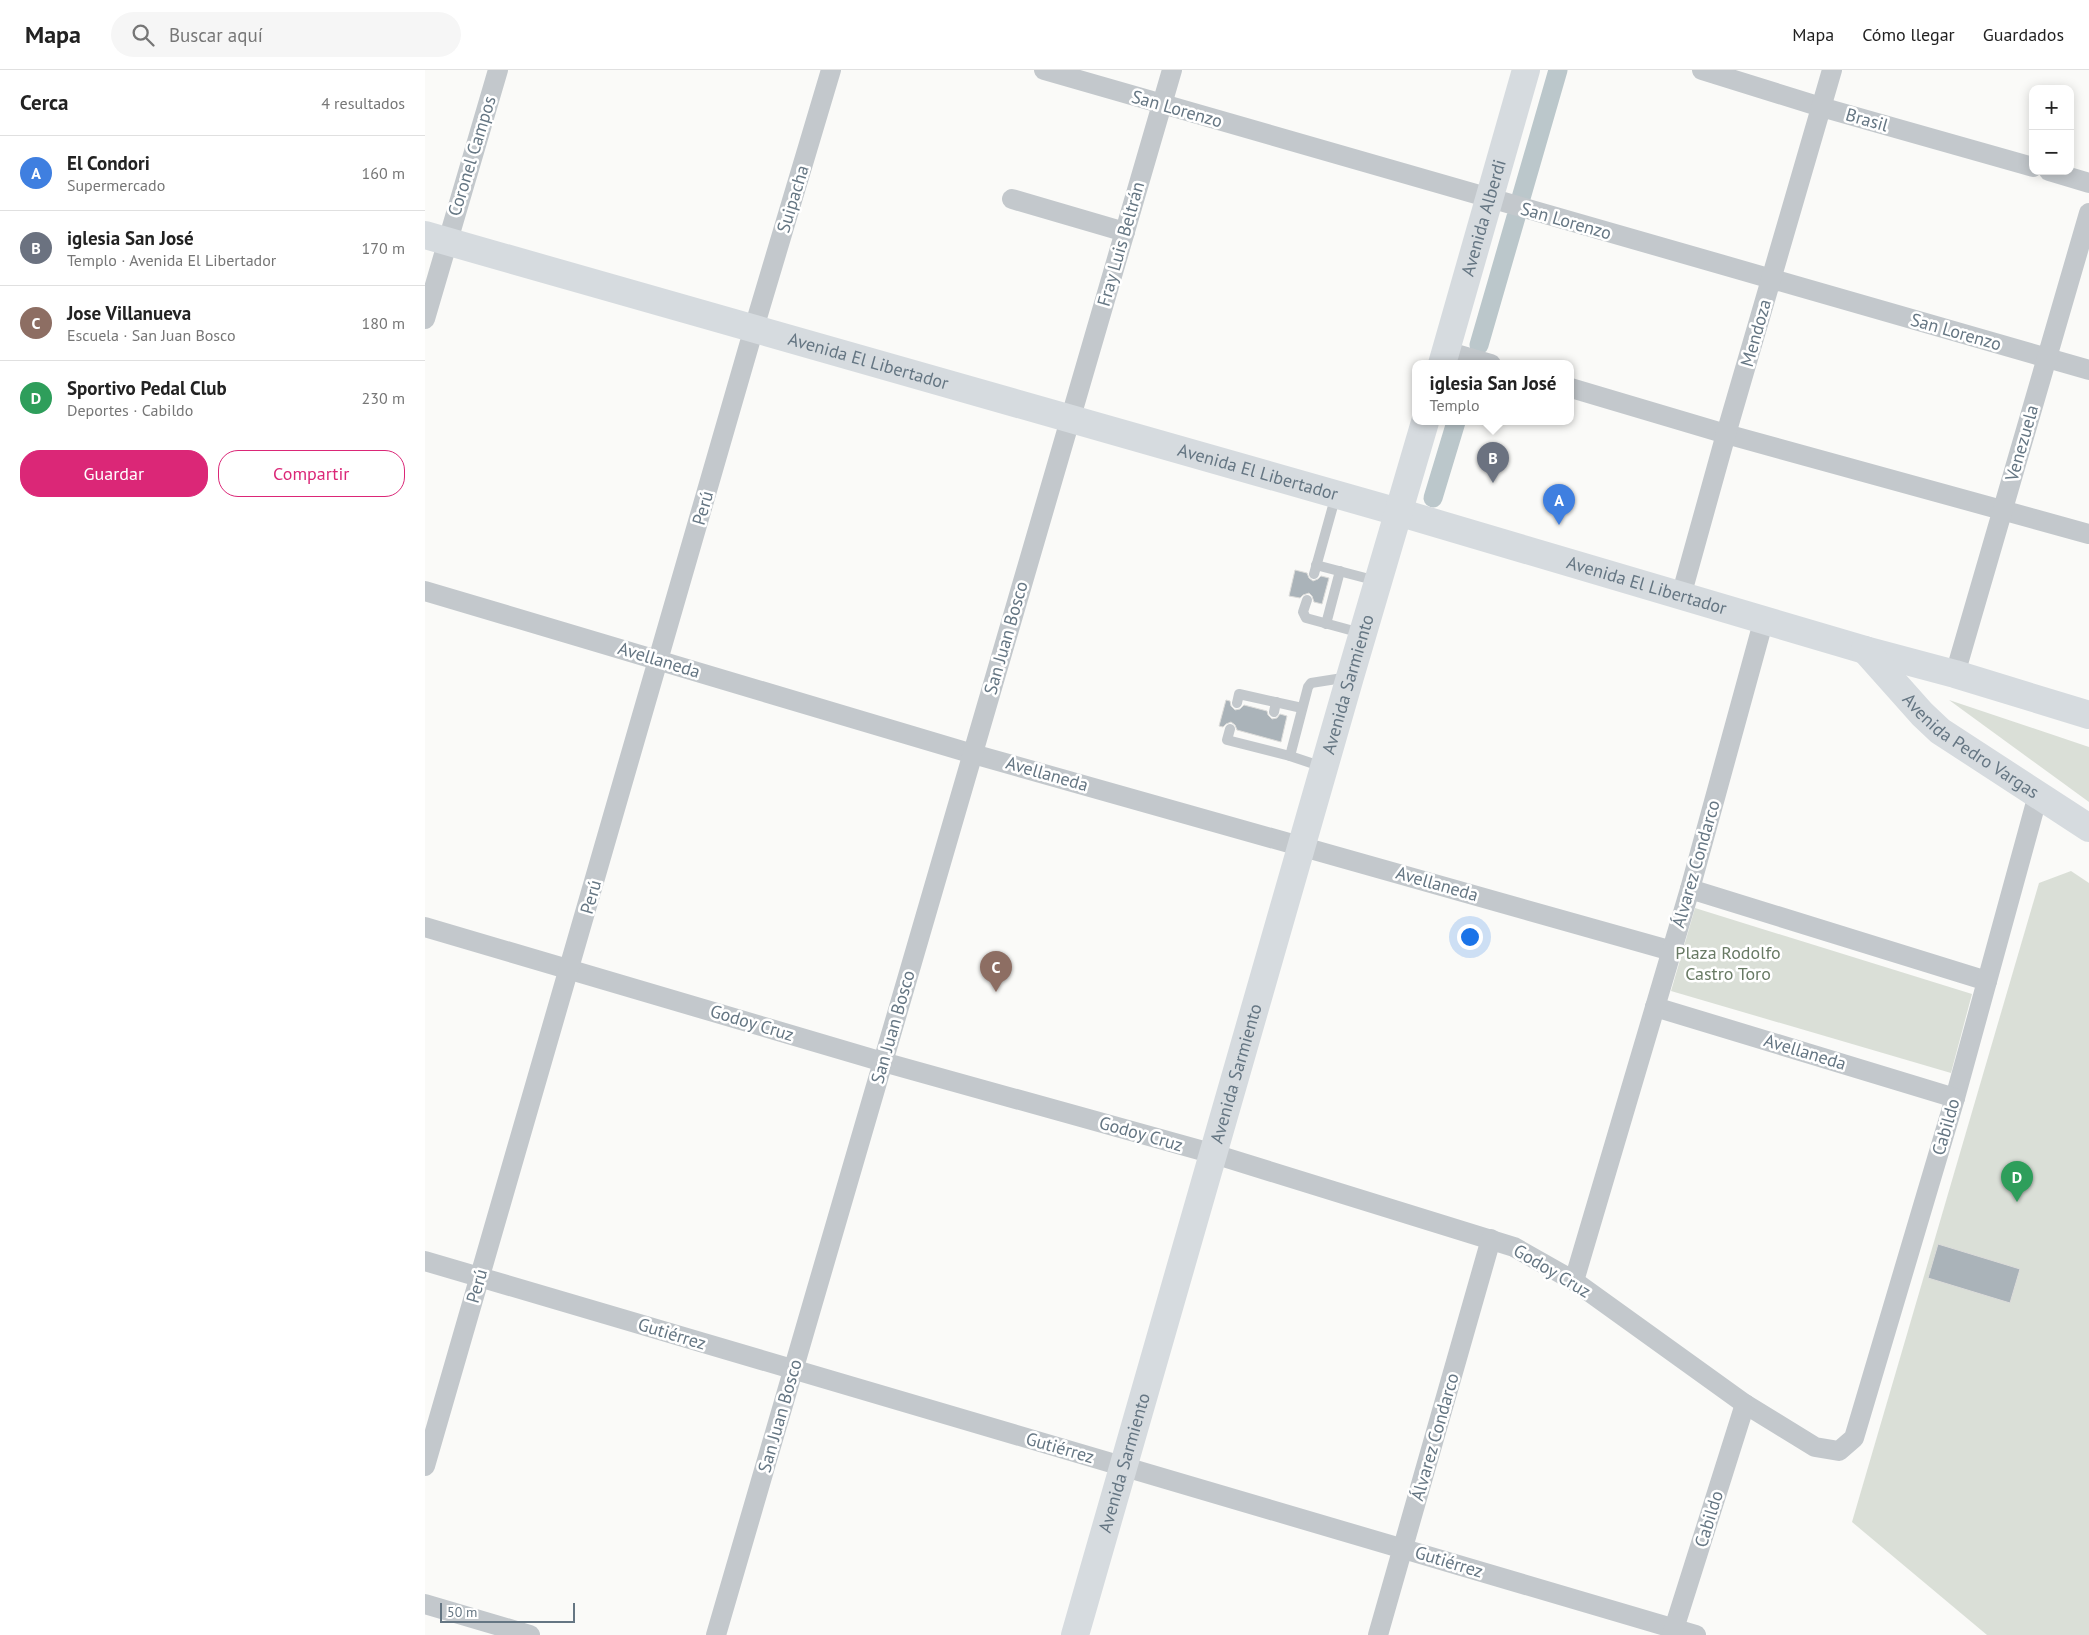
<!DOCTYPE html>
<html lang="es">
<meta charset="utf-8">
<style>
:root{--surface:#fff;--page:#f6f6f6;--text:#222;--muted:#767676;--line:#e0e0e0;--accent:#db2777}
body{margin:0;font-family:"PT Sans",sans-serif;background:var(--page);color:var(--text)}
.controls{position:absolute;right:15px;top:15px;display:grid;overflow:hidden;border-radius:10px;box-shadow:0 2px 12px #0003}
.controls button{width:45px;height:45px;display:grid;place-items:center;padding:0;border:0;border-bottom:1px solid var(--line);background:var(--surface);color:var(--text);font:25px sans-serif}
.scale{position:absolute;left:15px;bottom:12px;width:135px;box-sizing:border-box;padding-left:5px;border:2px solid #657683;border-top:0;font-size:14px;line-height:18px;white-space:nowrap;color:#657683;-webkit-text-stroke:4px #fff;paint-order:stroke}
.you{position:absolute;left:1044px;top:866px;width:18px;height:18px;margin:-12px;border:4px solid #fff;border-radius:50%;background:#1a73e8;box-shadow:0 0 0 8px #1a73e833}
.badge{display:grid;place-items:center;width:32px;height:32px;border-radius:50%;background:var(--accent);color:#fff;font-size:16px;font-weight:700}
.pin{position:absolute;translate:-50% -41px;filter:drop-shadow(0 1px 2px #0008)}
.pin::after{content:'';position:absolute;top:26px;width:18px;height:15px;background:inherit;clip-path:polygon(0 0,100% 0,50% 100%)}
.popup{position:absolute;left:987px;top:290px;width:162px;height:65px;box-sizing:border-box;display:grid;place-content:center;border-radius:10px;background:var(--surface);filter:drop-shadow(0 1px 4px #0005);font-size:16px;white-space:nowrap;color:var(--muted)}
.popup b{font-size:19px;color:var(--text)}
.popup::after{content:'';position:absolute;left:50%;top:100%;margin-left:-10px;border:10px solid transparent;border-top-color:var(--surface)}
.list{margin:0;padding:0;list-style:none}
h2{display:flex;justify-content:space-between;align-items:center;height:65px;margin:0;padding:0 20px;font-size:21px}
h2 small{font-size:16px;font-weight:400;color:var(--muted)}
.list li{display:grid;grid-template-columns:32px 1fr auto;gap:15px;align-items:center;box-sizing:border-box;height:75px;padding:0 20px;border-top:1px solid var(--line)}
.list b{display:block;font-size:19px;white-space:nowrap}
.list p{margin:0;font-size:16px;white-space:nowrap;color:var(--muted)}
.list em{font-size:16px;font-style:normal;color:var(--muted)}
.actions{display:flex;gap:10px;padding:15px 20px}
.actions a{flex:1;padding:11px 0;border:1px solid var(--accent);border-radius:20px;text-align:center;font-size:18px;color:var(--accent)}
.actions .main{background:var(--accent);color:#fff}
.icon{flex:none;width:28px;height:28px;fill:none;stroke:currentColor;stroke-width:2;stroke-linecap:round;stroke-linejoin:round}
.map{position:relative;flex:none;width:1664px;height:1565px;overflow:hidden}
header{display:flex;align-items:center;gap:30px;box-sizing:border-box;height:70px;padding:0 25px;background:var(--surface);border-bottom:1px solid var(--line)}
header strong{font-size:24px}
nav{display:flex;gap:28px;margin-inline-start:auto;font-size:18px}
.search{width:350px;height:45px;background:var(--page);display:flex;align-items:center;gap:12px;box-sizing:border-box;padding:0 18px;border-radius:28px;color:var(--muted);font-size:19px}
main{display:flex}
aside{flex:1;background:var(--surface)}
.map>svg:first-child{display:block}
.green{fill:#dadfd7}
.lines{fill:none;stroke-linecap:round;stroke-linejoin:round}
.canal{stroke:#bbc7cb;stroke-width:19}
.building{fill:#aab3b9;stroke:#dcdcda}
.lane{stroke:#c3c8cc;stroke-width:10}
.street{stroke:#c3c8cc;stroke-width:20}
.secondary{stroke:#d6dbdf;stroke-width:28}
.labels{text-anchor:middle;stroke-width:5;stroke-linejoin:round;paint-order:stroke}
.street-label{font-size:18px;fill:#657683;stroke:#fff}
.park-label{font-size:18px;fill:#687a64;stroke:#fff}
</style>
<header>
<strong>Mapa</strong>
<div class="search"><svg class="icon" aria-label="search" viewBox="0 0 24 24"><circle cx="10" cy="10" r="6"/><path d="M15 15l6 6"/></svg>Buscar aquí</div>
<nav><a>Mapa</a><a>Cómo llegar</a><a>Guardados</a></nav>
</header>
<main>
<aside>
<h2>Cerca<small>4 resultados</small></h2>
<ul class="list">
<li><span class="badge" style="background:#3f7fe0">A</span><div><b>El Condori</b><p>Supermercado</p></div><em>160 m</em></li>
<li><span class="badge" style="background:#6b7280">B</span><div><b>iglesia San José</b><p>Templo · Avenida El Libertador</p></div><em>170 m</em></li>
<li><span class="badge" style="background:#8d6e63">C</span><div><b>Jose Villanueva</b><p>Escuela · San Juan Bosco</p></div><em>180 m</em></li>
<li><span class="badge" style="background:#2e9e5b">D</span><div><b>Sportivo Pedal Club</b><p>Deportes · Cabildo</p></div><em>230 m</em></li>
</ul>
<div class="actions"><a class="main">Guardar</a><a>Compartir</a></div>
</aside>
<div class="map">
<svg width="1664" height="1565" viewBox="0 0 1664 1565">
<rect width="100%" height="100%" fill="#fafaf8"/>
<g class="green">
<path d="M1524,630L1664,677V732Z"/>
<path d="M1646,801L1664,813V1565H1562L1427,1452L1614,813Z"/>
<path d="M1270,838L1547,924L1526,1003L1246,921Z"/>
</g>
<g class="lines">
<g class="canal">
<path d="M1096,128L1133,0"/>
<path d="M1054,275L1091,147"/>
<path d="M1008,428L1031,352"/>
</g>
</g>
<g class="building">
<path d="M870,500L882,503L884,508L888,511L893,509L896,506L904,508L897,534L889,532L887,526L884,523L878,525L875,528L864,526Z"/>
<path d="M801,630L805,631L806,636L810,640L815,639L819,635L842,641L843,645L847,649L852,648L855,644L862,646L856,672L812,660L810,655L806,652L801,654L798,657L794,656Z"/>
<path d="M1513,1174L1595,1199L1585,1233L1503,1208Z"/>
</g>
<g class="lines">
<g class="lane">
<path d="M891,495L952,511"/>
<path d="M889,504L911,425"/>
<path d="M882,530L878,542L881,548L936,563"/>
<path d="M901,554L915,501"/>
<path d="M812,633L814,624L877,638"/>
<path d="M849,642L851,632"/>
<path d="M805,659L802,670L865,686L898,697"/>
<path d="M865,686L883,617L886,613L924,607"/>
</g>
<g class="street">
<path d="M619,0L1664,300"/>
<path d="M1277,0L1396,37L1608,97"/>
<path d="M1624,101L1664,113"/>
<path d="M587,129L700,162"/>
<path d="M0,249L73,0"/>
<path d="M1021,281L1066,294"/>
<path d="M1146,318L1301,364L1664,464"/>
<path d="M0,521L548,684L1247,881"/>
<path d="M1256,526L1301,364L1407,0"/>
<path d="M1530,604L1664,143"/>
<path d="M1265,819L1562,911"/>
<path d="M0,857L458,992L789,1084L1089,1177L1149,1211L1320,1334L1390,1377L1414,1381L1429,1368L1530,1028L1613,725"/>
<path d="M1230,937L1530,1028"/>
<path d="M0,1191L1271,1565"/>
<path d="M1149,1211L1265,819L1339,549"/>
<path d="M0,1396L329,258L406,0"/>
<path d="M0,1534L105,1565"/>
<path d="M291,1565L747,0"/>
<path d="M953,1565L1066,1169"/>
<path d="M1247,1565L1320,1334"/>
</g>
<g class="secondary">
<path id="s1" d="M0,165L973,442L1440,580L1530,604L1664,645"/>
<path id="s2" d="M1017,294L1101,0"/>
<path id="s3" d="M1440,580L1497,644L1515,661L1664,758"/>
<path id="s4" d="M650,1565L925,607L1000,352"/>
</g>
</g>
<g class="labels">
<g class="street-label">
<text transform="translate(752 39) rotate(16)" y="6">San Lorenzo</text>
<text transform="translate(1442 50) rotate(16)" y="6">Brasil</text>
<text transform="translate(47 86) rotate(-73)" y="6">Coronel Campos</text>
<text transform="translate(368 129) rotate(-73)" y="6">Suipacha</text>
<text dy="6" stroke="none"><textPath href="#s2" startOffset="152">Avenida Alberdi</textPath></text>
<text transform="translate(1141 151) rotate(16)" y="6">San Lorenzo</text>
<text transform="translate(696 174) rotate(-74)" y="6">Fray Luis Beltrán</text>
<text transform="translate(1531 262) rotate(16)" y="6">San Lorenzo</text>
<text transform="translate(1331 263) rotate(-74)" y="6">Mendoza</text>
<text dy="6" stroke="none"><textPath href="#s1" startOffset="461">Avenida El Libertador</textPath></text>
<text transform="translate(1597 373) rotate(-74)" y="6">Venezuela</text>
<text dy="6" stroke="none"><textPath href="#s1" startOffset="866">Avenida El Libertador</textPath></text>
<text transform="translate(278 438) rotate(-74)" y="6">Perú</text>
<text dy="6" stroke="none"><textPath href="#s1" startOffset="1271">Avenida El Libertador</textPath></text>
<text transform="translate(581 568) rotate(-74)" y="6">San Juan Bosco</text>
<text transform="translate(234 590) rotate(17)" y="6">Avellaneda</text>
<text dy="6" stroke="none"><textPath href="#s4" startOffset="989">Avenida Sarmiento</textPath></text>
<text dy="6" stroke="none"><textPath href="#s3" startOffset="144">Avenida Pedro Vargas</textPath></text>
<text transform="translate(622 704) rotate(16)" y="6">Avellaneda</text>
<text transform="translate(1271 794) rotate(-74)" y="6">Álvarez Condarco</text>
<text transform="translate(1012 814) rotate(16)" y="6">Avellaneda</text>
<text transform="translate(166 827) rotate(-74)" y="6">Perú</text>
<text transform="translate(327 953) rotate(17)" y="6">Godoy Cruz</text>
<text transform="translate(468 957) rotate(-74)" y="6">San Juan Bosco</text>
<text transform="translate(1380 982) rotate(17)" y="6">Avellaneda</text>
<text dy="6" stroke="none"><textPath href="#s4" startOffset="584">Avenida Sarmiento</textPath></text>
<text transform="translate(1521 1057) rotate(-74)" y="6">Cabildo</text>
<text transform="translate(716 1064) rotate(16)" y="6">Godoy Cruz</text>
<text transform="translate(1127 1201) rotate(31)" y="6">Godoy Cruz</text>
<text transform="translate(52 1216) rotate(-74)" y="6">Perú</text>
<text transform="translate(247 1264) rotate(17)" y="6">Gutiérrez</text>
<text transform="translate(355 1346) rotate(-74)" y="6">San Juan Bosco</text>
<text transform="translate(1010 1367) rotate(-74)" y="6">Álvarez Condarco</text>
<text transform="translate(635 1378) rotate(16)" y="6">Gutiérrez</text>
<text dy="6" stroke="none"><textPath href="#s4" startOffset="179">Avenida Sarmiento</textPath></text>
<text transform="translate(1284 1449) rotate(-73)" y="6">Cabildo</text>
<text transform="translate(1024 1492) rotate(17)" y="6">Gutiérrez</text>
</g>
<g class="park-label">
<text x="1303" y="889">Plaza Rodolfo<tspan x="1303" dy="21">Castro Toro</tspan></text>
</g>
</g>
</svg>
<div class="controls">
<button>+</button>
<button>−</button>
</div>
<div class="scale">50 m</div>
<div class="you"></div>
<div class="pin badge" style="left:1134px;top:455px;background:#3f7fe0">A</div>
<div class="pin badge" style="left:1068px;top:413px;background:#6b7280">B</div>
<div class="popup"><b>iglesia San José</b>Templo</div>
<div class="pin badge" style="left:571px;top:922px;background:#8d6e63">C</div>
<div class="pin badge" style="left:1592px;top:1132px;background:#2e9e5b">D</div>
</div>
</main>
